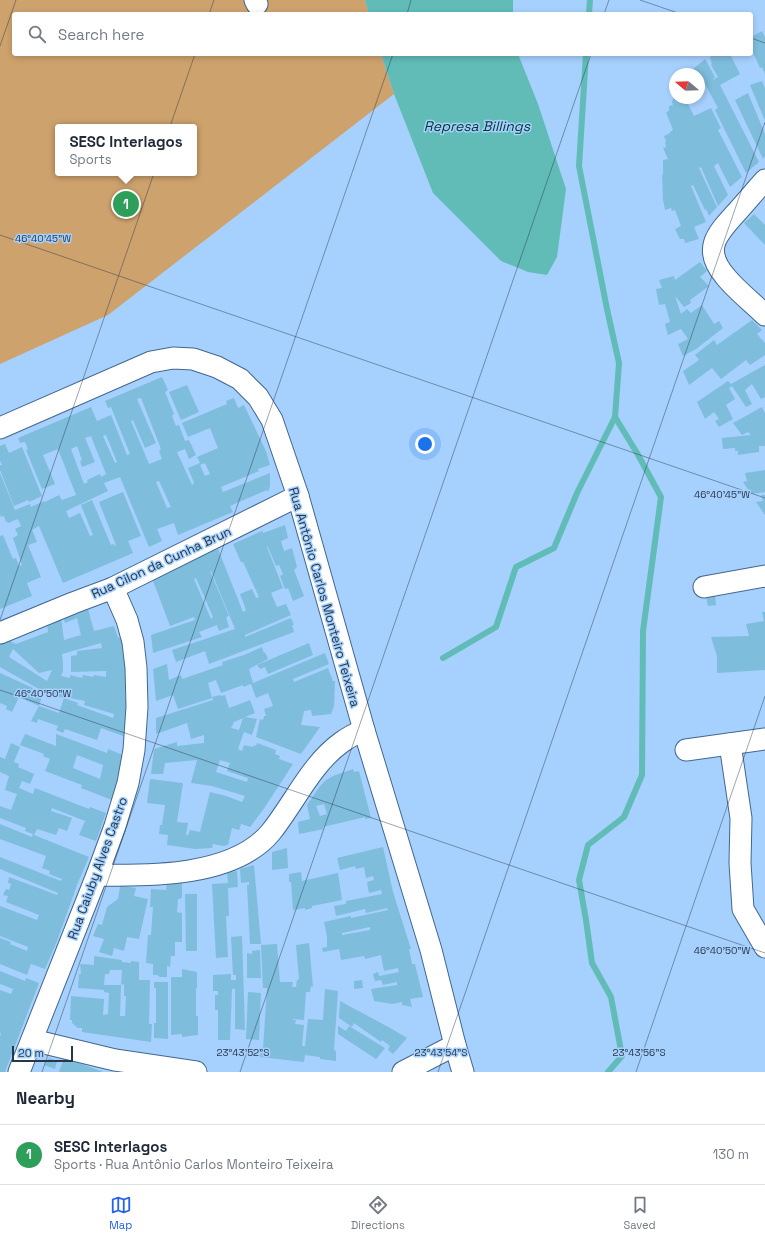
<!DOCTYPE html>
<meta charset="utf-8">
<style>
:root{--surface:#fff;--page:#f2f2f3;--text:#1f2937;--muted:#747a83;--line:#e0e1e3;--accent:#2563eb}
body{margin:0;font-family:"Space Grotesk",sans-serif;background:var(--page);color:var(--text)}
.compass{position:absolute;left:669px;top:68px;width:36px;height:36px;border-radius:50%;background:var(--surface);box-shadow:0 2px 6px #0003;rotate:289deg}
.scale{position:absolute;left:12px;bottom:10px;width:61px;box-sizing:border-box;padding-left:4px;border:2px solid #263749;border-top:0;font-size:11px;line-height:14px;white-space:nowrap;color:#263749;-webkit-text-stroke:3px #a6d0fe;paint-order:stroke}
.you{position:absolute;left:425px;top:444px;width:14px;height:14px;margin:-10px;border:3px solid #fff;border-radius:50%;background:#1a73e8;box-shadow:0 0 0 6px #1a73e833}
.badge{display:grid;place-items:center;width:26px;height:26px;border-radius:50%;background:var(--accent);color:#fff;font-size:13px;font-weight:700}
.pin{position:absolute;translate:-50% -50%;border:2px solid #fff;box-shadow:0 1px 4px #0006}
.popup{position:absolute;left:55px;top:124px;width:142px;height:52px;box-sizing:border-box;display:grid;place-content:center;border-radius:4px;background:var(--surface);filter:drop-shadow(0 1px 3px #0005);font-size:13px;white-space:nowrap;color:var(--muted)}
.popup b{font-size:15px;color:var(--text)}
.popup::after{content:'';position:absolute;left:50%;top:100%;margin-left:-8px;border:8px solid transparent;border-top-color:var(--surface)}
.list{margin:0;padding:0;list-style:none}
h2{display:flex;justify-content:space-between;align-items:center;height:52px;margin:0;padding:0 16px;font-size:17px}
h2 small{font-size:13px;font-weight:400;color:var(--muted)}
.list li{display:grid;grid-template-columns:26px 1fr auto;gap:12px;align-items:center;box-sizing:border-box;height:60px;padding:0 16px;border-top:1px solid var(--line)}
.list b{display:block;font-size:15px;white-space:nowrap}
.list p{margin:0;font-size:13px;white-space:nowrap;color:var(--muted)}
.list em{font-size:13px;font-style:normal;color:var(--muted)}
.icon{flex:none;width:22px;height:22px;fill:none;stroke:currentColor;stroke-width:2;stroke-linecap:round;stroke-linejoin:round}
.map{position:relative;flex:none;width:765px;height:1072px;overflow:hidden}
.search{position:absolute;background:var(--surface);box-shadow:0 2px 6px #0003;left:12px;right:12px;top:12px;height:44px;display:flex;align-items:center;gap:10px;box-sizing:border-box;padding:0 14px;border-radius:4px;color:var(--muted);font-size:15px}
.sheet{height:112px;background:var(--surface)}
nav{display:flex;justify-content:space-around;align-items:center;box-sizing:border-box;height:56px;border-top:1px solid var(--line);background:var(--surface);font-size:11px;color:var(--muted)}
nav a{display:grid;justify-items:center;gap:2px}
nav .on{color:var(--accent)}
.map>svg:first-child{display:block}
.green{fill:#cea26d;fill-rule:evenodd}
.water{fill:#61bcb7}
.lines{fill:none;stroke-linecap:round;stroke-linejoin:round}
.stream{stroke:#61bcb7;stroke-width:6}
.building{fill:#7fbddd;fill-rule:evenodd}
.minor-casing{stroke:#416790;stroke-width:23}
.minor{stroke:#fff;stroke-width:21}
.ticks{fill:none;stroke:#263749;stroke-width:1;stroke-opacity:0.45}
.labels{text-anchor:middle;stroke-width:3;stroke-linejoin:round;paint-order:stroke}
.street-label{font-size:13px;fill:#263749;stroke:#a6d0fe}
.water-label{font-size:14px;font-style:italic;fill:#02312f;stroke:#a6d0fe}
.ticks-label{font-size:10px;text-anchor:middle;fill:#263749;stroke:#a6d0fe;stroke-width:3;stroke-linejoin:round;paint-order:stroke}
</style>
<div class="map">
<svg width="765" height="1072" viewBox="0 0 765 1072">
<rect width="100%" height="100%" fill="#a6d0fe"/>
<path class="green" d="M0,0H365L369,14H14V54H381L394,94L108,315L0,364ZM58,127H194V173H58Z"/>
<g class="water">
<path d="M365,0H513V14H369Z"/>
<path d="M381,54H518L538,104L566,189L557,257L547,275L528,272L501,261L433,193L394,94Z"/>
</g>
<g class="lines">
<g class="stream">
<path d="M589,14L590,0"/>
<path d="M586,54L579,166L607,309L619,363L615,417L637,453L661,497L643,631L642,775L624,817L588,845L579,880L586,920L592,963L611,997L622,1056L608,1072"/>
<path d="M443,658L496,627L516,567L554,548L577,493L615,417"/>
</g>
</g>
<g class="building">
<path d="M762,31L765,37V74L762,67L760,68L751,48V37Z"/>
<path d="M714,54H730L740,74L720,85L759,162L746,173L715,110L718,108L705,84L703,85L702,84L700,85L699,83V74H687L705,59L715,77L713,79V80L716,78L718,77L711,65L712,64L710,57Z"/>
<path d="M762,81L765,88V121L750,85Z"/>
<path d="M748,93L765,134V156L763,159L735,100Z"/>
<path d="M675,94V98H685L694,116L711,108L721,128L718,130L742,177L730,187L718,163L714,166L728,195L718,206L701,167L699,168L717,207L709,216L706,209L705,210L693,185L691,186L706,222L694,227L699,239L685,243L684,239H680L675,229L681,226L675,210L672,211L671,208L665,210L663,200L662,175H663V160L668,159L663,148L666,147L665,142L666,141L664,136L670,133V132L673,130L666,112L669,111V106L673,105L672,102Z"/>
<path d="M754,214L765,225V245L744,223Z"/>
<path d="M700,262L707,271L700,277L709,286L690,300L691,303L684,307L675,296L681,314L687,309L691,313L702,305L714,324L719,321L723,328L696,349L683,356L678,344L688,339L681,329L668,335L665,324L670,322L665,304L659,305L656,289L662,288L659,280L674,276L675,280Z"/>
<path d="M752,320L762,330L757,334L765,343V355L750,365L746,360L721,379L712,368L689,385L683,371L699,360L695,355L714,340L717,345Z"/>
<path d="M765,365V397L761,399L752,384L745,390L752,404L746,407L732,386L729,388L735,399L726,405L733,419L719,427L715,421L719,419L714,412L705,419L697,402L728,381L731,384Z"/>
<path d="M162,377L168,390L165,392L174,414L172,416L176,426L179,425L185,441L189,440L196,455L189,459L185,449L177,452L192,485L194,483L188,468L200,463L197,457L218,448L210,428L188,437L182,423L227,404L226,401L234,398L238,408L244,405L266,451L270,465L258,469L259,471L221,487L223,492L270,473V486L268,492L267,490L230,506L233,512L178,535L174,523L157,529L162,541L149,547L120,477L104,483L108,491L66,511L69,518L80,513L90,536L93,535L81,505L92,500L111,545L114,544L115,546L116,545L99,502L123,492L141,536L128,541L133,553L63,583L39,526L32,530L37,542L28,545L41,577L27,583L32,596L0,609V536L3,535L13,559L16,558L19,566L22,565L13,538L18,535L15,529L21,526L18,519L8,523L7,521L6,522L4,516L1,517L0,514V473L15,510L30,504L31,507L44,501L45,502L59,495L62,500L76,495L58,449L43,455L55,484L42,489L26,450L28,449L25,442L20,443L18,438L91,407L97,421L111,415L127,455L130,454L111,407L108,408L105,401ZM141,398L161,449L159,451L162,459L149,464L131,421L133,420L145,448L156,443L137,399ZM106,435L117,462L115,463L103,436ZM91,436L106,474L101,477L100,474L87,480L88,482L84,484L71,449L77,446L82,460L80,461L82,467L95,462L85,438ZM205,463L210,474L205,476L200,465ZM159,481L171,507L167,508L156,482Z"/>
<path d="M187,385L199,412L181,420L169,392Z"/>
<path d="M762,407L765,413V446H759V452L738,455V451H735V448L723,449L722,438L751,435L748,432L742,435L733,423Z"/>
<path d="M5,444L9,453L22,447L42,496L29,502L28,500L14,506L0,470V465H2L0,461V446Z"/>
<path d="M765,470V492L751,494L743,482L747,481L745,473Z"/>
<path d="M761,495H765V515L756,502L763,501Z"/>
<path d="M285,525L288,538L281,541L284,551L292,548L297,567L294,570L304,596L293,601L288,588L285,589L280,576L283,574L279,565L276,566L268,547H267L283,588L271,593L277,607L286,604L291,615L245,635V637L291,618L294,625H292L294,632L209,664L205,651L176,662L172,650L235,629L211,571H210L229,616L226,617L229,627L219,631L217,625L199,632L202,637L153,653L151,635L195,620L194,617L170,626L152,578L218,549L243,612L246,610L240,594L252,589L256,598L259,597L243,562H241L233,544L262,531L263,533ZM196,578L213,617L211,619L194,579Z"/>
<path d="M715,595L716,605L708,606L706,596Z"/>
<path d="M88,609L94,631L114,626L118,638L125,636L129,680L125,679V699H129L126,737L101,728L97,740L65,729L63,733L56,730L58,726L38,719L37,723L31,721L39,706L59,713L64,698L78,703L77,705L113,718L114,714L84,705L85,701L65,697L66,692H64L63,698L44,692L0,667V642L6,639L16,644L48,632L47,622L61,617L64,640L81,635L77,618L65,623L63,616L76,612ZM101,643L102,648L77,651V655L71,656V672L106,671V677L94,675L93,677L83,675L82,678L70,675V678L61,676L63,671V663L62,654ZM13,649L39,673L52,670L47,681L9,657Z"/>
<path d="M762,612H765V670L717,673V656L711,637L749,636L746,624L764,621Z"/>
<path d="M309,643L313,655L268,674L265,667L260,669L257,665Z"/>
<path d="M262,647L264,653L265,652L268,659L249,669L253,683L325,653L329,664L293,679L294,682L328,668L333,681H335L334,706L331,714L312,716L311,710L304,711L301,725L320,727L301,754L256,737L260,719L263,720L264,716H266L264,709L273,706L268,693L256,698L251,684L243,687V685L221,693L216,680L208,683L212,698L178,709L173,695L156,701L153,669L167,664L169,680L181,675L182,679L223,665L222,662L244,655Z"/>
<path d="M0,673L33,688L31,691L42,696L39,706L19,697L12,712L6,709L7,706L0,703Z"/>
<path d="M220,695L221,696L225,695L229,708L219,712L250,700L255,713L245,717L257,719L252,735L244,732L238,749L242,751L244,745L253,747L254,745L256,746L257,743L276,750L275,754L280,756L279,759L293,764L263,810L250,827L241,824L239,830L232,828L228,845L223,846L213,844L212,848L195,849L167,845L168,835L159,834L160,825H162L165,805L147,803L150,779L183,783L177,822L188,823L186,835H188L190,830L200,832L210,792L226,796L242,802L245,796L212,786L191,783L197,760L165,763L163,774H151L154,749L177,742V746L204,743V735L191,739L187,723L156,734V718L213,700L212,697ZM243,718L239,730L231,728L234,722ZM220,760L230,763L227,771L248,778L247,782L216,772Z"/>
<path d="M25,734L56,746V734L107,753L108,749L123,755L121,772L112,800L81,788L82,785L45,771L50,759L43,756L44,754L20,745ZM77,755L103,765L100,779L73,768Z"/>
<path d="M11,743L20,747L14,762L19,764L18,767L34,774L30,784L22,781L19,788L33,794L35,788L89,809L90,807L106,813L96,841L79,835L85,821L52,808L51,811L72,818L67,831L59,828L56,835L37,829L34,835L89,857L77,885L57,941L45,969L31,964L27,975L0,964V938L11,942L10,944L27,951L28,947L0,936V906L37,920L39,915L6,902L8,896L3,895L6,889L9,890L11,884L8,883L9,877L57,895L58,893L0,869V857L61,881L62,879L49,874L50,871L42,868L46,856L0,839V824L32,837L33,834L25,831L26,828L0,818V806L11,810L17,794L5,790L9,776L0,772V757L5,759Z"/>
<path d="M353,769L354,772L359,771L371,818L365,819V817L323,827L324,829L299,834L298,822L310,819L307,805L320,786L326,780L333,776ZM324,804L327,814L320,816L316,806Z"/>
<path d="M383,847L393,892L411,949H409L412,964H415L423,997L410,999L412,1007L402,1005V1002L392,1004L374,1001L371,989L397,985V982L383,985L381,980L375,981L373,974L378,972L379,976L399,972L398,968L384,971L381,955L365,959L364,956L341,960L339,949L323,952L322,948L327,947V936L324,922L351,916V918L388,910L387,908L366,913L365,909L336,916L334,906L346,904V901L382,894L381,890L369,893L367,882L374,880L373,876L366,878L364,867L356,869L355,866L340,870L337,858ZM370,927V930L342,935V933Z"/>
<path d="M287,848L288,868L272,870V852Z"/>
<path d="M254,865L261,944H250L247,885H249V882L241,883L240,869Z"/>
<path d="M237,871L238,887L228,888L229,916H226L228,957L216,958L212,884L228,883L227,872Z"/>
<path d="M301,872L302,881L338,873L342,900L312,906V908L305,910V908L293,910L291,882H289V874Z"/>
<path d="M121,881L124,882V886L136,888L134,896L148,899L139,939L127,937L124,951L114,948L112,956L99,952L104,939L93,936L98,924L102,925L107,907L118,899Z"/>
<path d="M167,882L182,883V898L178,899L177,912L182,913V942H175V956H171L170,967L167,966V977H160L157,975H153V964L146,963L148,935H151L153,907H150L151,889L166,890Z"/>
<path d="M185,894H197V951H186Z"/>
<path d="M242,936L245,1030L235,1029V989H232L230,1040H218V1010H215V995H218V991H213V975L231,974V980H236V975H233L231,937Z"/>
<path d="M309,943L313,987L311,986L310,992H306L304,1020L293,1019V1020H296L295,1024L304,1025L302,1046H305L308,1019L323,1020L325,989L338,991L334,1050L336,1051V1061L320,1059V1057L305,1055L304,1062L260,1057L261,1049H263L267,988H263L261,945L277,944L280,982H293L292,987H296L297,980L299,979L296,945Z"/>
<path d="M260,950L261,978H247V953L252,954V951Z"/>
<path d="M94,956L122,960V962L131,963V961L139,962V980H150L149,1024H152L151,1042L82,1032V1028H78L72,1023V1020H70L71,996L104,999L103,1015L108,1014L109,993L104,992V990L78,988L79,974H81L80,964L94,965ZM110,970H122L121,985L124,984V996H126L125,1016H120L121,985H104L105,974H109Z"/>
<path d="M182,969L197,972V988H196V1016H198V1035L182,1037V1034L171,1035V977H182Z"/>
<path d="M0,971L25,981L26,978L39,983L5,1072H0V1037L1,1033H0V990L11,994L13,989L0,984Z"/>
<path d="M362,980L363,988L354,989V981Z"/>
<path d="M154,982H168V1039L154,1038V1023H156V988H154Z"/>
<path d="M248,992L261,993L259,1040L246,1039Z"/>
<path d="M340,1001L392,1029L407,1038L393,1054L388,1050L390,1046L382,1040L381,1042L354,1023L352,1027L339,1018Z"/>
<path d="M338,1026L346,1031L349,1026L385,1048L376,1059L338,1034Z"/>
<path d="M49,1058L57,1061L55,1069L44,1065Z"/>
<path d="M64,1058L79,1062V1063L103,1072H59Z"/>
</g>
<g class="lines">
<g class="minor-casing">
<g id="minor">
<path d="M255,0L257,4"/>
<path d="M765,180C755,191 746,202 736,213C717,234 702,249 725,276C735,289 753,303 765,315"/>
<path d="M0,428L151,362L173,358L193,359L217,367L240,379L258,397L272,420L298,496L364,730L431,950L455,1045L463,1072"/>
<path d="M704,587L765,576"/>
<path d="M0,633L73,603L113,588L298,496"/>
<path d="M730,744L741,818L740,863L743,909L765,947"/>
<path d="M686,750L765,739"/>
<path d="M97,875C150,876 234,877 271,832C295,802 311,764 342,742C349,737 357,733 364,730"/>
<path d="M32,1040L115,1060L196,1072"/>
<path d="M19,1072L97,875L115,826L128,783L134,750L137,707L136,668L133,642L127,620L113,588"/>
<path d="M403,1072L455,1045"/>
</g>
</g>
<use href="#minor" class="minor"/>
</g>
<path class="ticks" d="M640,0L681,14M209,14L214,0M407,14L411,0M604,14L609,0M751,38L765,43M0,46L16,0M0,235L765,498M0,620L195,54M0,690L765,953M42,1072L393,54M240,1072L591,54M438,1072L765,122M636,1072L765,696"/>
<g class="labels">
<g class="street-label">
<text transform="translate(161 562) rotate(-25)" y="5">Rua Cilon da Cunha Brun</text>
<text transform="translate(325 597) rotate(74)" y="5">Rua Antônio Carlos Monteiro Teixeira</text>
<text transform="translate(97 868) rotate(-70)" y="5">Rua Caiuby Alves Castro</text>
</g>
<g class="water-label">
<text x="477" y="131">Represa Billings</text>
</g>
</g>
<g class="ticks-label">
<text x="43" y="242">46°40'45"W</text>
<text x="722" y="498">46°40'45"W</text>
<text x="43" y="697">46°40'50"W</text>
<text x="722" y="954">46°40'50"W</text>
<text x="243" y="1056">23°43'52"S</text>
<text x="441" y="1056">23°43'54"S</text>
<text x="639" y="1056">23°43'56"S</text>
</g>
</svg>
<svg class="compass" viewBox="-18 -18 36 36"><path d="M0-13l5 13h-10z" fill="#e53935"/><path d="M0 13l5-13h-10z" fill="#747a83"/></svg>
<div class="scale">20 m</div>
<div class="you"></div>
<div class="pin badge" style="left:126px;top:204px;background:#2e9e5b">1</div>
<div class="popup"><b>SESC Interlagos</b>Sports</div>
<div class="search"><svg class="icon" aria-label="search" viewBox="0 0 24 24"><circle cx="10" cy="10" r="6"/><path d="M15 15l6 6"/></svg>Search here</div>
</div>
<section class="sheet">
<h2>Nearby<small></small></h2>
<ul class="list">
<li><span class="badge" style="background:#2e9e5b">1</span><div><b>SESC Interlagos</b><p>Sports · Rua Antônio Carlos Monteiro Teixeira</p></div><em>130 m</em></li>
</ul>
</section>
<nav>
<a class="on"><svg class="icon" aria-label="map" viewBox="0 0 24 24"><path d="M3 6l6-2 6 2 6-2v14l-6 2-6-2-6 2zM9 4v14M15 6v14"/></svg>Map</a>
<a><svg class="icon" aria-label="directions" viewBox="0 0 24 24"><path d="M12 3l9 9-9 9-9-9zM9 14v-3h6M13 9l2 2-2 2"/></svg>Directions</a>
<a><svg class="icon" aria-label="saved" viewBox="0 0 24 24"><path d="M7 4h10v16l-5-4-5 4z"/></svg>Saved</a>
</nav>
